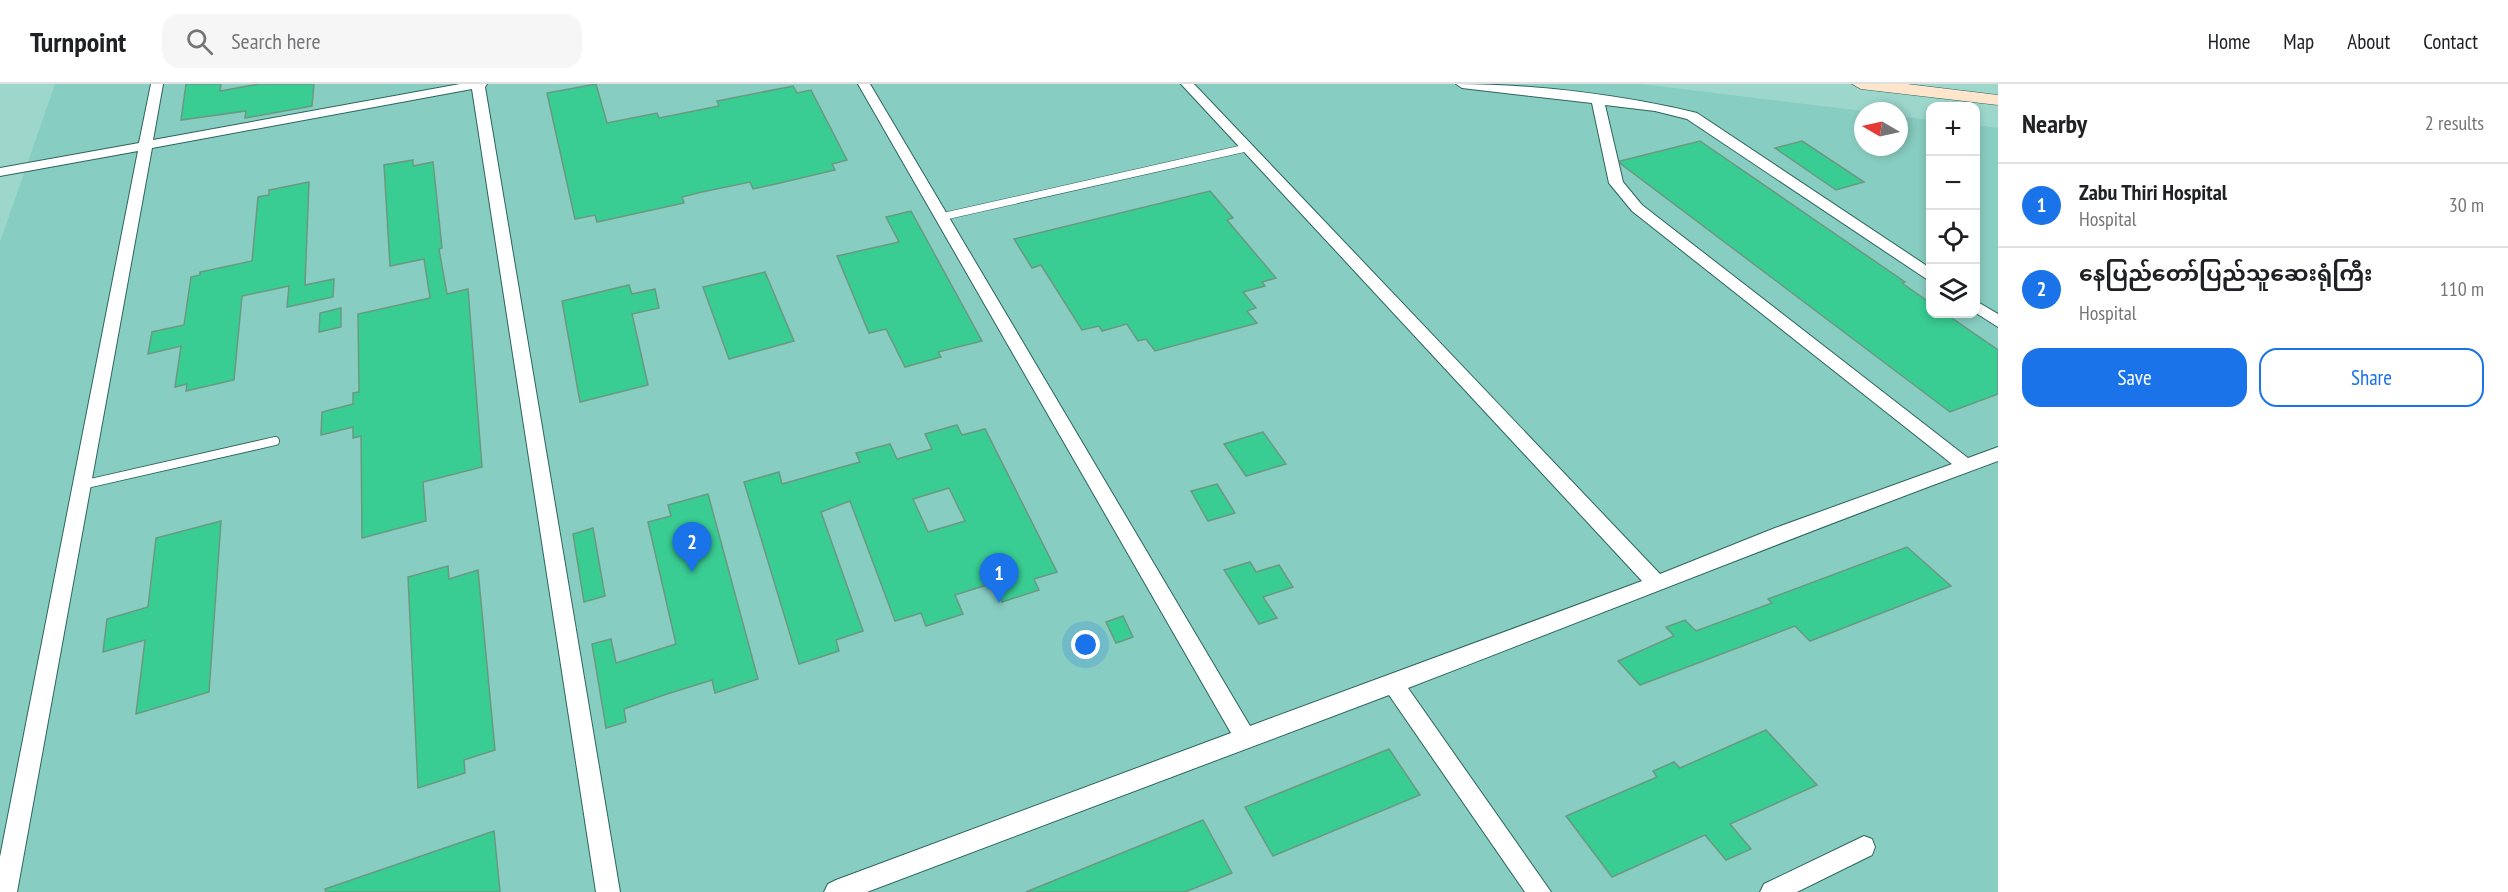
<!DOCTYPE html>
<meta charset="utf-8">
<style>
:root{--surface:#fff;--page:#f6f6f6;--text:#202124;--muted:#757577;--line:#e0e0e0;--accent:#1a73e8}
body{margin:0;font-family:"PT Sans Narrow","Noto Sans Myanmar",sans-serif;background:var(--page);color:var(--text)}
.controls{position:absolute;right:18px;top:18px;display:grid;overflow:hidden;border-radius:12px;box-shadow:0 3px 9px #0003}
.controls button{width:54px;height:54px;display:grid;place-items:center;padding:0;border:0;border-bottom:2px solid var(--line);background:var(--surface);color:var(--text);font:30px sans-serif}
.compass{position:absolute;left:1854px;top:18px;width:54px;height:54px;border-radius:50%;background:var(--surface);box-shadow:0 3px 9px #0003;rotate:279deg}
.you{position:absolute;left:1086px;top:561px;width:21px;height:21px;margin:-15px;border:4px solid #fff;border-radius:50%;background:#1a73e8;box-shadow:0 0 0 9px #1a73e833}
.badge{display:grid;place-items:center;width:39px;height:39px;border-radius:50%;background:var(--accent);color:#fff;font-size:20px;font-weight:700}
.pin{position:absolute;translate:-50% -50px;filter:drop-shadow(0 2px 3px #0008)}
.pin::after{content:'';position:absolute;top:32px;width:21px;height:18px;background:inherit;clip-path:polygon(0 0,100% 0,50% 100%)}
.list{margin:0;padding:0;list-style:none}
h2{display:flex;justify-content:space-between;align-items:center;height:78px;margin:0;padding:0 24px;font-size:26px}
h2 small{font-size:20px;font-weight:400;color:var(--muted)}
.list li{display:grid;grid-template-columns:39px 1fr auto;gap:18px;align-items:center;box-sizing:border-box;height:84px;padding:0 24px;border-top:2px solid var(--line)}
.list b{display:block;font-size:22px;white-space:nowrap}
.list p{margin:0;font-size:20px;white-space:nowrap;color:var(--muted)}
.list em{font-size:20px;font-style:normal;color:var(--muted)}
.actions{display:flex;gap:12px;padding:18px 24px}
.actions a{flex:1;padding:14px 0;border:2px solid var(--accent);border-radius:18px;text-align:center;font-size:21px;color:var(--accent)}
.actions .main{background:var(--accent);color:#fff}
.icon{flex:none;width:33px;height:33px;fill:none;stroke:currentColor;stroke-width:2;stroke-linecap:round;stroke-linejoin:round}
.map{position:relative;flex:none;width:1998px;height:808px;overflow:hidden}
header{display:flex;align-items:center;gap:36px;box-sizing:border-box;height:84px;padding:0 30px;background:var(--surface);border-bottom:2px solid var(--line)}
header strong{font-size:28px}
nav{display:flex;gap:33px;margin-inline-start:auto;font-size:21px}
.search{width:420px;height:54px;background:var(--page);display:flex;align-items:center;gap:15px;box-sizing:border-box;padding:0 21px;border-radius:18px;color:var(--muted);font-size:22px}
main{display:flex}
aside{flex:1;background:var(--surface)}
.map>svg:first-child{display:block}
.built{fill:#88cdc1}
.building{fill:#39cc93;stroke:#6a9982;stroke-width:1.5;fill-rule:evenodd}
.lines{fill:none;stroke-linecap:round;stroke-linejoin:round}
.lane-far1-casing{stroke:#2c655d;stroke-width:8}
.lane-casing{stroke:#2c655d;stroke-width:10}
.street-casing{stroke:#2c655d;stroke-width:2}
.secondary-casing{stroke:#2c655d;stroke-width:1}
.lane-far1{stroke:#fff;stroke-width:7}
.lane{stroke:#fff;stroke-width:8}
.street{fill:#fff;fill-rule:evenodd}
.secondary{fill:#fee5cc;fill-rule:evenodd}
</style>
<header>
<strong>Turnpoint</strong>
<div class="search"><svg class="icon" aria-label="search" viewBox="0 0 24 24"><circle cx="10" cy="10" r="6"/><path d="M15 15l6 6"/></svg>Search here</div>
<nav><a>Home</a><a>Map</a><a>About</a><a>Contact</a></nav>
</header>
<main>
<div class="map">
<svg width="1998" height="808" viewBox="0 0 1998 808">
<rect width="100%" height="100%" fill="#9dd7cc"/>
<path class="built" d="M55,0H1641L1863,27V63H1899V32L1930,36V230H1976V41L1998,44V808H0V158Z"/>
<g class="building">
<path d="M186,0H221L220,7L259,0H314L312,22L245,34L246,27L181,36Z"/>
<path d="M596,0L607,39L657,29L659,34L719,22L717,17L793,2L797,9L811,6L847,76L832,80L835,86L780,99L753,105L750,98L702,108L682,113L684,119L597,138L595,131L575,135L547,9Z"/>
<path d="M1700,57L1905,198L1902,199L1930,219V230H1946L1998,266V310L1950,328L1621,80L1620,77Z"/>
<path d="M1802,57L1864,98L1836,106L1775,64Z"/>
<path d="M413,76V82L433,78L442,164L439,165L447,210L468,205L482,383L423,398L426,437L362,454L361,352L353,354V343L321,351L322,328L353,320V309L359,308L358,230L430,214L424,175L390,182L384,81Z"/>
<path d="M309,98L305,201L334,195L333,213L287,223L289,202L242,212L234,296L186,307L187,300L175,303L181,262L148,270L152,248L184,241L191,193L200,191V188L252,177L258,113L269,111V106Z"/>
<path d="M1210,107L1233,134L1227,136L1276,194L1262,198L1265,202L1243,208L1256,224L1247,227L1257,239L1155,267L1146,255L1138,257L1127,240L1102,247L1099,242L1082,246L1041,181L1032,184L1014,155Z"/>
<path d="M911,127L982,257L938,268L941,273L905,283L886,245L869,249L837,172L899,158L886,133Z"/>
<path d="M765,188L794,257L729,275L703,203Z"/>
<path d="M629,201L632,210L655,205L659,224L632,230L648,301L580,318L562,217Z"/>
<path d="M341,224V243L319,248L320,229Z"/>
<path d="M957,341L962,351L985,345L1057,488L1034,495L1039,506L1002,518L993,499L955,511L963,530L926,542L921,529L895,537L850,417L821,428L863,547L836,556L839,567L799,580L744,398L779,388L782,400L860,378L856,369L890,360L897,375L932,365L925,350ZM949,404L965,437L928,448L913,415Z"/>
<path d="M1263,348L1286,380L1246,392L1224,360Z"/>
<path d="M1217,400L1235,429L1208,437L1191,407Z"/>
<path d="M708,410L758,595L715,609L712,596L667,610L624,625L626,638L606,644L592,560L611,555L616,579L676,560L648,438L671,432L668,421Z"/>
<path d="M221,437L209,608L136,630L145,556L103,568L107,535L148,523L156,454Z"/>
<path d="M593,444L605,512L584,518L573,450Z"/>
<path d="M1907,463L1951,502L1810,557L1795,542L1640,601L1618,577L1674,552L1666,543L1685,536L1696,547L1772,519L1768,515Z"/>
<path d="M1250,478L1256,488L1279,481L1293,503L1263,513L1277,534L1259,540L1224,486Z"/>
<path d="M448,482L449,495L478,486L495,666L464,676L465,689L418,704L408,493Z"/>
<path d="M1123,532L1133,553L1116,559L1106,538Z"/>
<path d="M1766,646L1817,701L1730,740L1751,765L1726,776L1705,751L1612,793L1566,732L1657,693L1653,687L1674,678L1680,684Z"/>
<path d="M1389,665L1420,711L1273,772L1245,723Z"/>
<path d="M1203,736L1232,789L1185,808H1026Z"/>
<path d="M494,747L500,808H326L325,805Z"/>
</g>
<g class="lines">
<g class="lane-far1-casing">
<path id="lane-far1" d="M941,133L1246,64"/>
</g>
<g class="lane-casing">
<path id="lane" d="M82,401L275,357"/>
</g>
<g class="street-casing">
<g id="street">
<path d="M151,0H163L153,56L460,0H487L485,3L620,808H596L472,5L152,64L17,808H0V773L138,67L0,92V84L139,59Z"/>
<path d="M858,0H870L1250,642L1642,497L1181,0H1194L1660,490L1775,444L1952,380L1632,127L1609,99L1592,19L1462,4L1456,0C1531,0 1624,11 1697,29L1930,184V196L1925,194L1687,35L1655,27L1605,21L1623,98L1642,121L1968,374L1998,363V377C1800,450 1605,528 1408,604L1551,808H1525L1389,611L867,808H824L828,800L836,796L1231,649Z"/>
<path d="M1976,217L1998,230V243L1976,229Z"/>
<path d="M1864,752L1872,755L1875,763L1872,771L1797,808H1760L1764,800Z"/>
</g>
</g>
<g class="secondary-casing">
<path id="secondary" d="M1852,0H1907L1998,11V21L1861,5Z"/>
</g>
<use href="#lane-far1" class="lane-far1"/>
<use href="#lane" class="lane"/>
<use href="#street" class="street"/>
<use href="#secondary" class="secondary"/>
</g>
</svg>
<div class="controls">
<button>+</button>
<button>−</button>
<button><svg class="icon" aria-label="locate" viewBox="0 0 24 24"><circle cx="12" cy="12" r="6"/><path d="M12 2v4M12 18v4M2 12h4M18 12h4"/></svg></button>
<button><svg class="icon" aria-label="layers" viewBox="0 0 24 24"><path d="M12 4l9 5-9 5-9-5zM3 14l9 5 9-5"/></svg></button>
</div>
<svg class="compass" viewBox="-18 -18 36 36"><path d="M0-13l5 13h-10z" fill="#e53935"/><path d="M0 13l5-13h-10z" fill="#757577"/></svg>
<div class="you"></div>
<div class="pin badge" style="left:999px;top:519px">1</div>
<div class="pin badge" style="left:692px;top:488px">2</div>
</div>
<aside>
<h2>Nearby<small>2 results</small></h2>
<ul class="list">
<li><span class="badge">1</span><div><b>Zabu Thiri Hospital</b><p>Hospital</p></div><em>30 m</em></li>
<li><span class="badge">2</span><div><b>နေပြည်တော်ပြည်သူဆေးရုံကြီး</b><p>Hospital</p></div><em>110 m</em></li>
</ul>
<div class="actions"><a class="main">Save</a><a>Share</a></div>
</aside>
</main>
